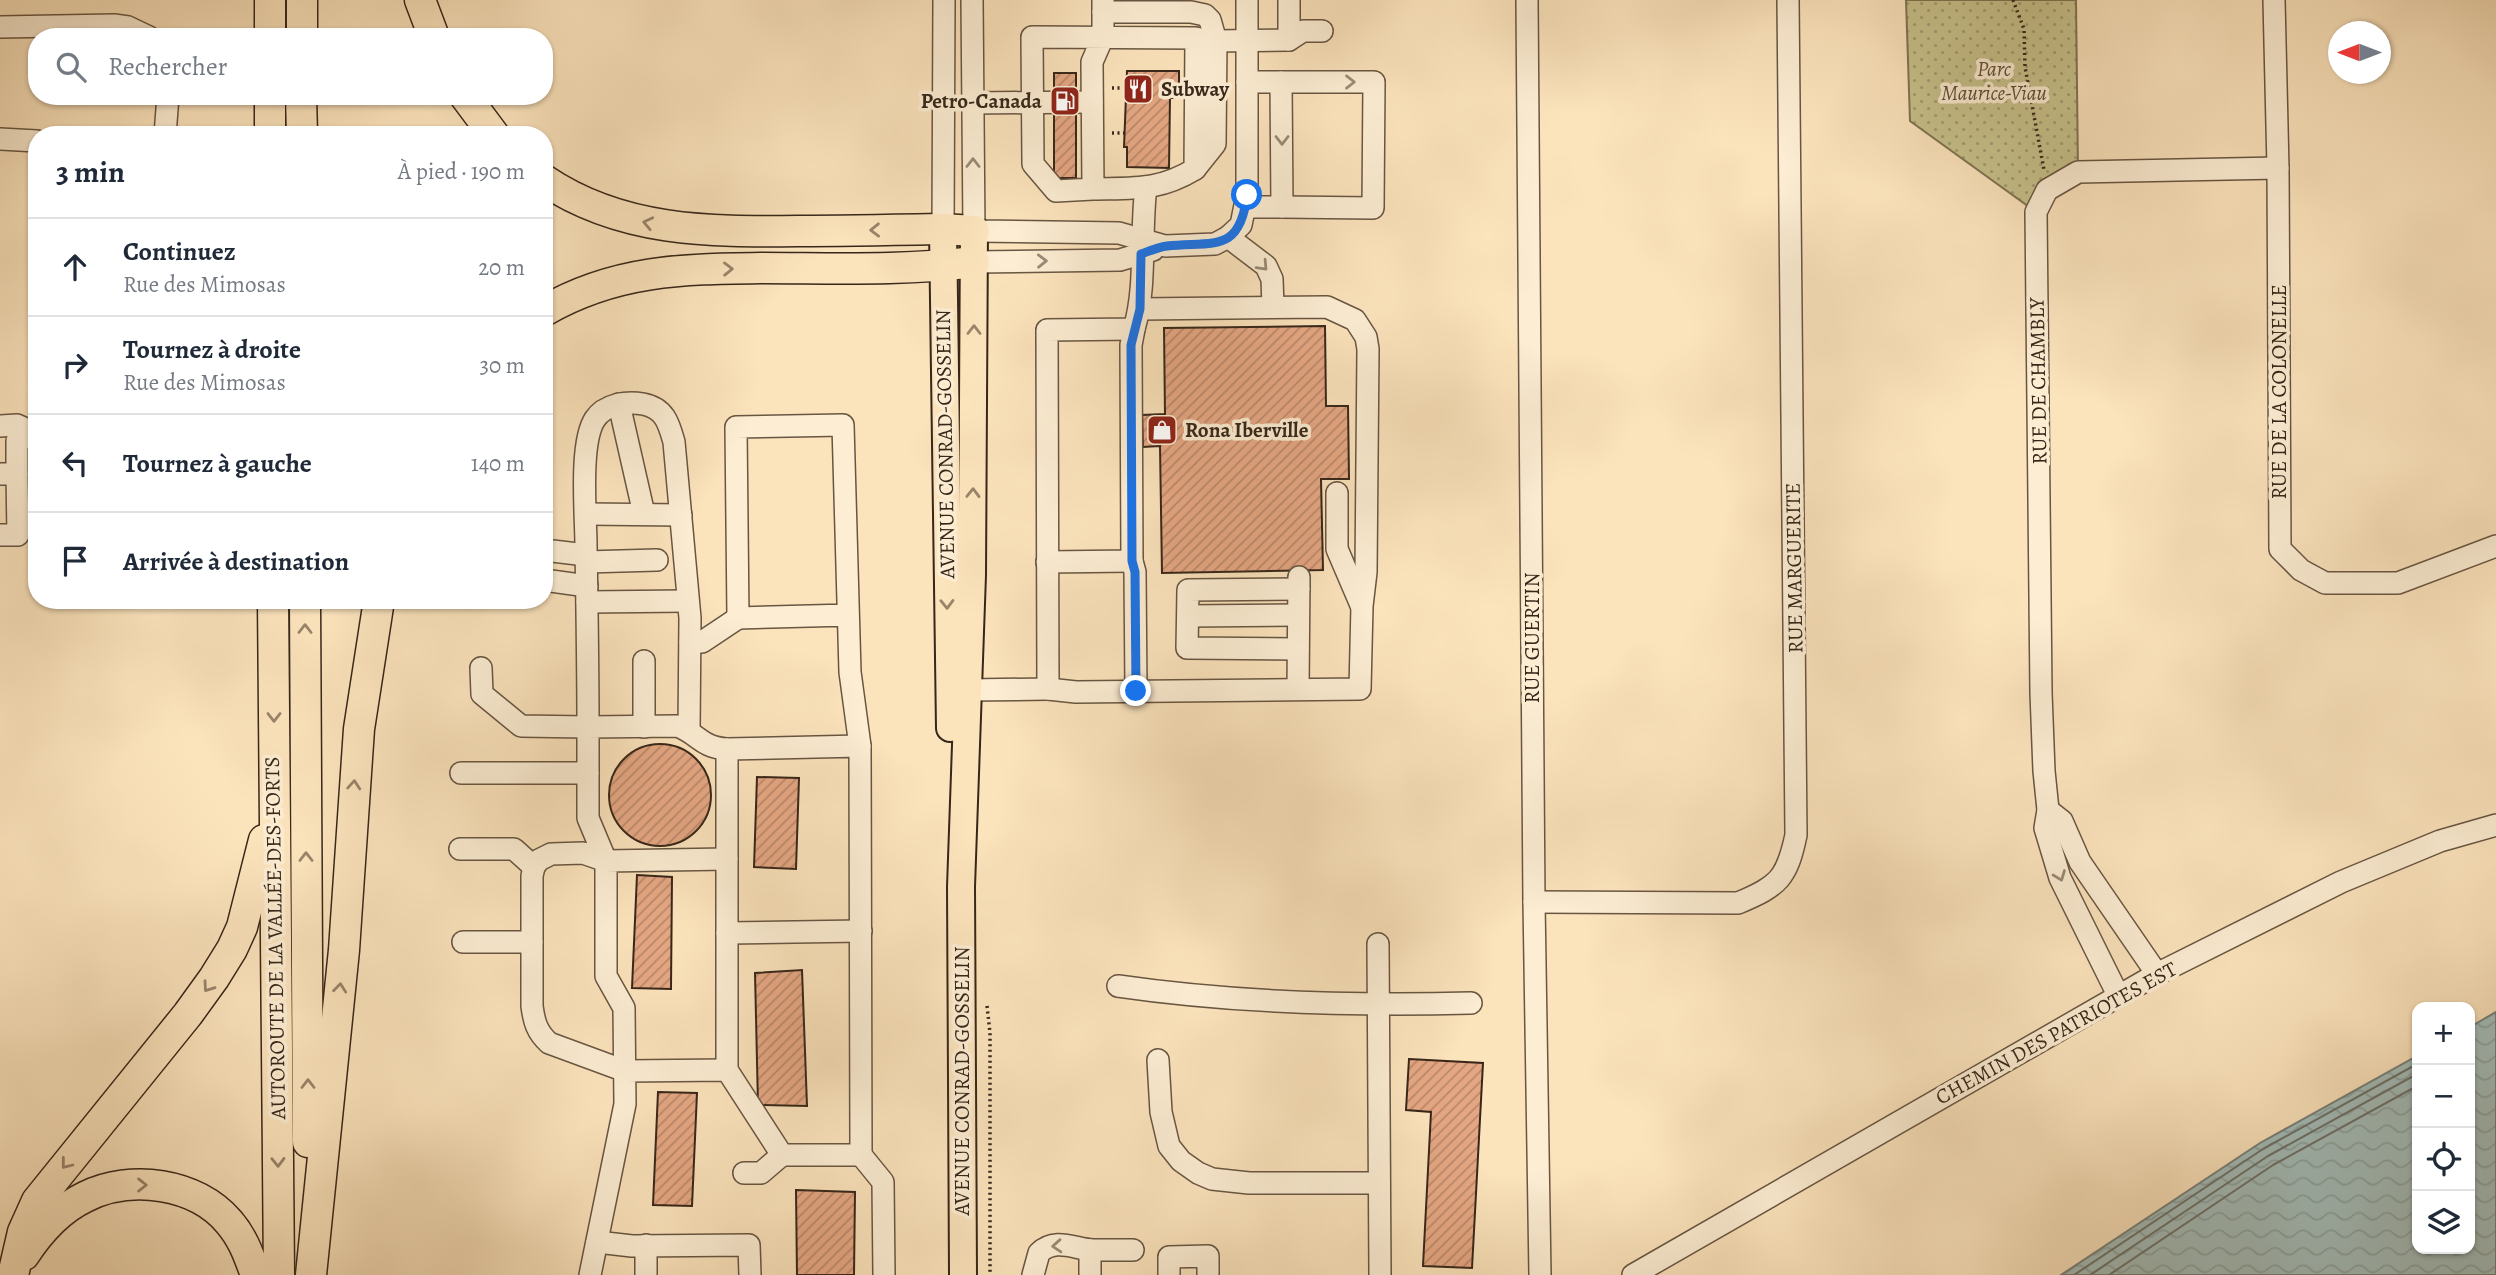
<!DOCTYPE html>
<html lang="fr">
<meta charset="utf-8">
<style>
:root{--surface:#fff;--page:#f2f2f3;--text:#1f2937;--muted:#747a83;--line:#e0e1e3}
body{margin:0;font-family:Alegreya,serif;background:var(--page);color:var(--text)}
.controls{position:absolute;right:21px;bottom:21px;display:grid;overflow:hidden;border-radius:14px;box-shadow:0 2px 5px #0004}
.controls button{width:63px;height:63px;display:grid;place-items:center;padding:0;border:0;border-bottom:2px solid var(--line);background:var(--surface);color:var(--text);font:35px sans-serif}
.compass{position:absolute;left:2328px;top:21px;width:63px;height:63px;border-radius:50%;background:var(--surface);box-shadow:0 2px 5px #0004;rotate:270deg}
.stop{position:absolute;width:21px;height:21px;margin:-16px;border:5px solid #1a73e8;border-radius:50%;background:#fff}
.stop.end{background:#1a73e8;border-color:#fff;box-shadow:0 2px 7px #0008}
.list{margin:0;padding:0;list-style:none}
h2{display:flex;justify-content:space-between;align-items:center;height:91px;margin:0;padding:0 28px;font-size:30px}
h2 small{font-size:23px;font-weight:400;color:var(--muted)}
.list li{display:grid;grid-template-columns:46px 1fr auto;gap:21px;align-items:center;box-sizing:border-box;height:98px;padding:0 28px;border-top:2px solid var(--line)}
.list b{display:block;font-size:26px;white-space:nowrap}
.list p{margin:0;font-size:23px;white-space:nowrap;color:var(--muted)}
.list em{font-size:23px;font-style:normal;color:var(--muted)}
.icon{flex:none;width:38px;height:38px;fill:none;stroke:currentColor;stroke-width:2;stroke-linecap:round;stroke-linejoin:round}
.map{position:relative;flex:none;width:2496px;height:1275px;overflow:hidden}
.search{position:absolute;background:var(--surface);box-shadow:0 2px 5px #0004;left:28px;top:28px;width:525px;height:77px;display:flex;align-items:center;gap:18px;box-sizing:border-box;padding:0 24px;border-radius:28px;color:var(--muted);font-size:26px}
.panel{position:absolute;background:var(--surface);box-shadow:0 2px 5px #0004;left:28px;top:126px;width:525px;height:483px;border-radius:28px}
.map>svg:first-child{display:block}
.park{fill:url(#park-dots);stroke:#7f7452;stroke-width:2}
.water{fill:url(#water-waves);stroke:#778079;stroke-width:2}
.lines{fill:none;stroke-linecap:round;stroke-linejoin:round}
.shore{stroke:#6c7169;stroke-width:2}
.building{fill:url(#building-hatch);stroke:#372619;stroke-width:2}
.minor-casing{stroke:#685542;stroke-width:24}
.major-casing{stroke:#372619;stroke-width:30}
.highway-casing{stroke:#372619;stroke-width:33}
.path{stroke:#372619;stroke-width:3.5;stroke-dasharray:2 3.5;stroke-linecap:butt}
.minor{stroke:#fcedd3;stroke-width:21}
.major{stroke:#fbe3bc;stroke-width:26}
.highway{stroke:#fbe3bc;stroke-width:30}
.oneway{stroke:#9a8a76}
.oneway2{stroke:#99846a}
.route{stroke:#1a73e8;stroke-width:9}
.labels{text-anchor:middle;stroke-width:7;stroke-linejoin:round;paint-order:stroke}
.park-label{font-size:21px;font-style:italic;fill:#5b4d36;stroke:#fcedd3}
.poi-label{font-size:21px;font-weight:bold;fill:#372619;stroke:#fcedd3;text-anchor:start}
.street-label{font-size:21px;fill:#372619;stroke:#fcedd3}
</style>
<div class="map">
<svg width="2496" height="1275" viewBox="0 0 2496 1275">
<defs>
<pattern id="park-dots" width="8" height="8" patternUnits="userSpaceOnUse" patternTransform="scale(1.75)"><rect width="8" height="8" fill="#c7c18b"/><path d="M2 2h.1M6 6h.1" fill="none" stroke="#a29d71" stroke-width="1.8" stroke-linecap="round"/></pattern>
<pattern id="water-waves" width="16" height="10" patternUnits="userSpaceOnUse" patternTransform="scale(1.75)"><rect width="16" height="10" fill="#a2bcb9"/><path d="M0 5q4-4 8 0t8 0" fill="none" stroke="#8ca19e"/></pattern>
<pattern id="building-hatch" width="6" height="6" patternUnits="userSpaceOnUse" patternTransform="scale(1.75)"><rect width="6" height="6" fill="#e5a783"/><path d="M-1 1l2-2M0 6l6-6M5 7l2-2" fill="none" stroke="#ba886a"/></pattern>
</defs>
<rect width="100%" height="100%" fill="#fbe3bc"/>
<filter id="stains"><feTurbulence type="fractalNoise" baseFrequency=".00286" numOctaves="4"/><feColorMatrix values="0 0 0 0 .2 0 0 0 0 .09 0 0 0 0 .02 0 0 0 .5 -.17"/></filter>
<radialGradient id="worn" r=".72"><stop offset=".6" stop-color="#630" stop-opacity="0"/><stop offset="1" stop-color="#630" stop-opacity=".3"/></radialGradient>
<path class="park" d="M1906,0H2076L2078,172L2036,212L1910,121Z"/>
<path class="water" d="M2496,1012V1275H2061L2260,1143L2417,1056V1249H2470V1027Z"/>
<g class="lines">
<g class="shore">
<path d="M2074,1275L2263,1149L2417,1064"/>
<path d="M2090,1275L2268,1156L2417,1074"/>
<path d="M2109,1275L2273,1165L2417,1086"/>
</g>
</g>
<g class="building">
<path d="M1127,71H1179V98H1170L1169,168L1127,167V147H1124Z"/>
<rect x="1054" y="73" width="22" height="105"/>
<path d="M1325,326L1326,406H1348L1349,479H1321L1323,570L1162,573L1160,446L1143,447L1142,415L1165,414L1164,328Z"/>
<circle cx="660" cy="795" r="51"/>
<path d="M757,777L799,778L796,869L754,867Z"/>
<path d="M637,875L672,877L671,989L632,988Z"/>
<path d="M802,970L807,1106L758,1105L755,973Z"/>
<path d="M1409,1059L1483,1063L1472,1268L1423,1266L1431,1112L1406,1110Z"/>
<path d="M658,1092L697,1093L692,1206L653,1205Z"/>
<path d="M796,1190L855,1192L854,1275H797Z"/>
</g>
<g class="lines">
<g class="minor-casing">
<g id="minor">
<path d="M972,0L974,231L1119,233L1165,246L1215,244L1228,237L1241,225L1247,195V0"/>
<path d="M1527,0L1534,902L1540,1275"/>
<path d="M2274,0L2278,168L2280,549L2301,570L2325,583H2398L2496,546"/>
<path d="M1103,12H1191L1205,15L1210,20L1216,41L1215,144L1195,169"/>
<path d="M0,27L114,25L128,27L149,37"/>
<path d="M1202,39L1216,41L1289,40V0"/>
<path d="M1289,40L1303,31H1322"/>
<path d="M1281,82H1374L1373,208L1282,207"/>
<path d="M973,103L1092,102"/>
<path d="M165,135L168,96"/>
<path d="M0,139L37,141"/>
<path d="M1093,189L1056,191L1033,164L1032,37L1196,38L1195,169C1159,191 1134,188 1093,189L1092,62L1103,37V0"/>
<path d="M1246,207H1282L1281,82H1247"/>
<path d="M943,229L944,0"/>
<path d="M1228,237L1266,266L1272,279L1273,307"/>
<path d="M974,262L1120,260L1153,250"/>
<path d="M619,404L644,514"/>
<path d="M0,426L17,425L37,434"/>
<path d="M0,474H17L18,535H0"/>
<path d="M17,474V441L34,434"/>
<path d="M1337,493V549L1361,605"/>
<path d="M586,514L681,515"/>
<path d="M544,550L586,555"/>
<path d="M1132,561L1135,572L1136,691"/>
<path d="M586,562L657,560"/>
<path d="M1047,562L1132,561L1131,345L1134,329"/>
<path d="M544,580L587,586"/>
<path d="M587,602L688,601"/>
<path d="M848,615L738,618L736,427L843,425L850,672L860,746"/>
<path d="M1188,616L1298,615"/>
<path d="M690,642H702L738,618"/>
<path d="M1298,649L1187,648L1188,590L1299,589"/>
<path d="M644,661V727"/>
<path d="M481,668L482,694L521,726L588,727C588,667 587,606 586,546C586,516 579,443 595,419C605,404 627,401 643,404C665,408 669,424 674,442L690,618L689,731"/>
<path d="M1048,689L1076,692L1360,689L1362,606L1366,572L1368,349L1366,337L1355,320L1327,307L1140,309"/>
<path d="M1298,689L1299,577"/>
<path d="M968,690L1048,689L1047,330L1134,329C1147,286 1140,233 1146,187"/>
<path d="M727,749V1070"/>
<path d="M461,773H588"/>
<path d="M2048,810L2062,821L2080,862L2157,974"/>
<path d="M460,849H514L534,867"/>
<path d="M1534,902L1738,903C1779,886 1787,878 1796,835L1788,0"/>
<path d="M727,933L861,931"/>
<path d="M463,942H532"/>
<path d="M1378,944L1380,1275"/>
<path d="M1118,986C1235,1003 1353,1006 1471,1003"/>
<path d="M2118,995L2060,878L2045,828L2048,810L2044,771L2041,693L2036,212L2047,190L2078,172L2278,168"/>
<path d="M1158,1060L1161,1112L1169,1146L1181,1161L1198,1173L1212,1179L1249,1183H1379"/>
<path d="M861,1155L883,1182L884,1275"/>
<path d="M744,1173H761L782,1155"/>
<path d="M597,1242L632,1246L749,1245L750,1275"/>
<path d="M646,1245V1275"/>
<path d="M1090,1250V1275"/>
<path d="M590,1275L625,1104L624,1008L606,976V861L588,818V727L677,726C699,734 700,747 727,749L860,746L861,1155H782L727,1070L625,1071L549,1043C537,1032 534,1022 532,1006V876L534,867L539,860L551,854L583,853L606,861L727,859"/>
<path d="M1033,1275L1039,1253C1055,1237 1075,1249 1093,1250C1107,1250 1120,1250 1133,1250"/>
<path d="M1169,1275V1257L1208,1256V1275"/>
<path d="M1633,1275L2157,974L2341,882L2440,841L2496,825"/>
</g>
</g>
<g class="major-casing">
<g id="major">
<path d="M943,229L950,728"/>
<path d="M963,1275L961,887L972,575L974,231"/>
</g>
</g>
<g class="highway-casing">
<g id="highway">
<path d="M270,0V37"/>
<path d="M420,0L434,37"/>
<path d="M302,37V0"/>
<path d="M270,96V135"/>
<path d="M301,96L302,135"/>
<path d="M465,96L494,135"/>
<path d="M544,180C621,232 709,232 798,231C846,231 894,230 943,229L974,231"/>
<path d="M544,311C615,270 682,269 761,268C832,268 904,271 974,262"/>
<path d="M273,600L279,1275"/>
<path d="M305,600L308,1142"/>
<path d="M24,1255C39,1232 60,1209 85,1197C131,1174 196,1183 229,1222C243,1238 249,1256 256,1275"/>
<path d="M13,1275L23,1232L37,1201L188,1014L214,978L232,949L242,927L264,840"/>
<path d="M311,1275L344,950L359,729L379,600"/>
</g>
</g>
<g class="path">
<path d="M2013,0L2024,29L2025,67L2044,170"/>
<path d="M1112,88H1127"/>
<path d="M1112,133H1124"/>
<path d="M987,1006L990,1033V1275"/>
</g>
<use href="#minor" class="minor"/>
<use href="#major" class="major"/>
<use href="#highway" class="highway"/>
</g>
<defs><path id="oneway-chevron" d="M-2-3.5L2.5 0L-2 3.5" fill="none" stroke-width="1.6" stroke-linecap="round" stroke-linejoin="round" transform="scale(1.75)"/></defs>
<g class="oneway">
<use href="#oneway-chevron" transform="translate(1350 82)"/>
<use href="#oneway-chevron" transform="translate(1282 140) rotate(90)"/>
<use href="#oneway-chevron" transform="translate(973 163) rotate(-90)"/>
<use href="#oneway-chevron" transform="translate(1042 261) rotate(-1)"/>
<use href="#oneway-chevron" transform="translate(1263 266) rotate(47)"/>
<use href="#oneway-chevron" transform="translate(2060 876) rotate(69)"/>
<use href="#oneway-chevron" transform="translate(1057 1246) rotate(176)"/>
</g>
<g class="oneway2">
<use href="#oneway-chevron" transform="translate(648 223) rotate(-168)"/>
<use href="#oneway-chevron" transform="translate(875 230) rotate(179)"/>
<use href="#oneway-chevron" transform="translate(728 269) rotate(-1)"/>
<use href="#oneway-chevron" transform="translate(974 330) rotate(-90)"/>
<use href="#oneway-chevron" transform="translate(973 493) rotate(-89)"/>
<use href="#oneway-chevron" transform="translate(947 604) rotate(89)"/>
<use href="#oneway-chevron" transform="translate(305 629) rotate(-90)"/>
<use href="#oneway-chevron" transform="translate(274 717) rotate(90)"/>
<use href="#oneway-chevron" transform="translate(354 785) rotate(-86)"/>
<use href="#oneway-chevron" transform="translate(306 857) rotate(-90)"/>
<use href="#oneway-chevron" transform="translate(208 987) rotate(125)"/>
<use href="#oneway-chevron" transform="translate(340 988) rotate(-84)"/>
<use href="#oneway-chevron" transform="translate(308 1084) rotate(-90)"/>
<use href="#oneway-chevron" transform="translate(278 1162) rotate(89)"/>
<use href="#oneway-chevron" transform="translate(66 1164) rotate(128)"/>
<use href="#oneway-chevron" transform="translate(142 1185)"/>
</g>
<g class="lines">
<path class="route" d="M1136,691L1135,572L1132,561L1131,345L1140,309L1141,254C1149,251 1159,247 1167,246C1213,241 1240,254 1247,195"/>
</g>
<defs>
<g id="restaurant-square" transform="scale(1.575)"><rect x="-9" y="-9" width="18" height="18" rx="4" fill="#8f2418" stroke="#fcedd3"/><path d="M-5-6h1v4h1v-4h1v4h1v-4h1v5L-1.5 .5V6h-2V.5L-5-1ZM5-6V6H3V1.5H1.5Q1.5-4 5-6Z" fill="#fff"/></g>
<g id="fuel-square" transform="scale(1.575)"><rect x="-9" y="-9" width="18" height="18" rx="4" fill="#8f2418" stroke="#fcedd3"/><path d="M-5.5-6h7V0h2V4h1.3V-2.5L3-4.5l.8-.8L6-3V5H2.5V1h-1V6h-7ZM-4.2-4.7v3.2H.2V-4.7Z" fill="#fff"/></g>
<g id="shop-square" transform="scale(1.575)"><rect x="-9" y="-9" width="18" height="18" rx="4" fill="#8f2418" stroke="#fcedd3"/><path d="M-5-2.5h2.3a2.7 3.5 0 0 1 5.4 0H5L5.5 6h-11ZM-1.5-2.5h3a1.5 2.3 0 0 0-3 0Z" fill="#fff"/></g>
</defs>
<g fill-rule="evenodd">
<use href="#restaurant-square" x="1138" y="89"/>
<use href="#fuel-square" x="1065" y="101"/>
<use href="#shop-square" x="1162" y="430"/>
</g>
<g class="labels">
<g class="park-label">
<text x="1994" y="76">Parc<tspan x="1994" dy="24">Maurice-Viau</tspan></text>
</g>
<g class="poi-label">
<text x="1161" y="96">Subway</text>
<text x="1042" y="108" text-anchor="end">Petro-Canada</text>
<text x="1185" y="437">Rona Iberville</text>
</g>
<g class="street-label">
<text transform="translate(2038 381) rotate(-91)" y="7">RUE DE CHAMBLY</text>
<text transform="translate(2279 392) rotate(-90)" y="7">RUE DE LA COLONELLE</text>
<text transform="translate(945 444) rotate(-91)" y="7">AVENUE CONRAD-GOSSELIN</text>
<text transform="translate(1794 568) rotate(-91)" y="7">RUE MARGUERITE</text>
<text transform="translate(1532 638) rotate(-90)" y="7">RUE GUERTIN</text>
<text transform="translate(275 938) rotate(-91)" y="7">AUTOROUTE DE LA VALLÉE-DES-FORTS</text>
<text transform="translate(2056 1033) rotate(-29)" y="7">CHEMIN DES PATRIOTES EST</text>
<text transform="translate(962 1081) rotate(-90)" y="7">AVENUE CONRAD-GOSSELIN</text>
</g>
</g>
<rect width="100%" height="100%" filter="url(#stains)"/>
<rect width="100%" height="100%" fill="url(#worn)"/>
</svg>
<div class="controls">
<button>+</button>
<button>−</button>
<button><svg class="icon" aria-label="locate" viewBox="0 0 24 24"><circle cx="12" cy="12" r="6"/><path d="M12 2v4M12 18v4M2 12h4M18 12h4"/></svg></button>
<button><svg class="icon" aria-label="layers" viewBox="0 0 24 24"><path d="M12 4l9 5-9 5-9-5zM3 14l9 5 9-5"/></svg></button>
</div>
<svg class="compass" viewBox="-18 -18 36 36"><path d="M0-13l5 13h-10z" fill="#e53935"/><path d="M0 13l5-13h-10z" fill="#747a83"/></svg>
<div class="stop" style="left:1247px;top:195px"></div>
<div class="stop end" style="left:1136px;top:691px"></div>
<div class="search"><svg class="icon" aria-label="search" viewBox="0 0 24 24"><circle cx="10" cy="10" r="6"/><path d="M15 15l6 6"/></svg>Rechercher</div>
<section class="panel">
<h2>3 min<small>À pied · 190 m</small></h2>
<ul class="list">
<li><svg class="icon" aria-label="ahead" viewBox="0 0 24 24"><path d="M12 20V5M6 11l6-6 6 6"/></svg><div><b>Continuez</b><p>Rue des Mimosas</p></div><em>20 m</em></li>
<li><svg class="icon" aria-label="right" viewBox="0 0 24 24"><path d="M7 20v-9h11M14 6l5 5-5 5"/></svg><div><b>Tournez à droite</b><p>Rue des Mimosas</p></div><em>30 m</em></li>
<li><svg class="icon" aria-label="left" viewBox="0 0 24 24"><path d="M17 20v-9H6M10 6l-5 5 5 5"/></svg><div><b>Tournez à gauche</b></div><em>140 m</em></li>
<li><svg class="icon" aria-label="arrive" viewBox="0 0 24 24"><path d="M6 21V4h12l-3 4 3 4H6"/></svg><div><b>Arrivée à destination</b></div></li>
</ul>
</section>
</div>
